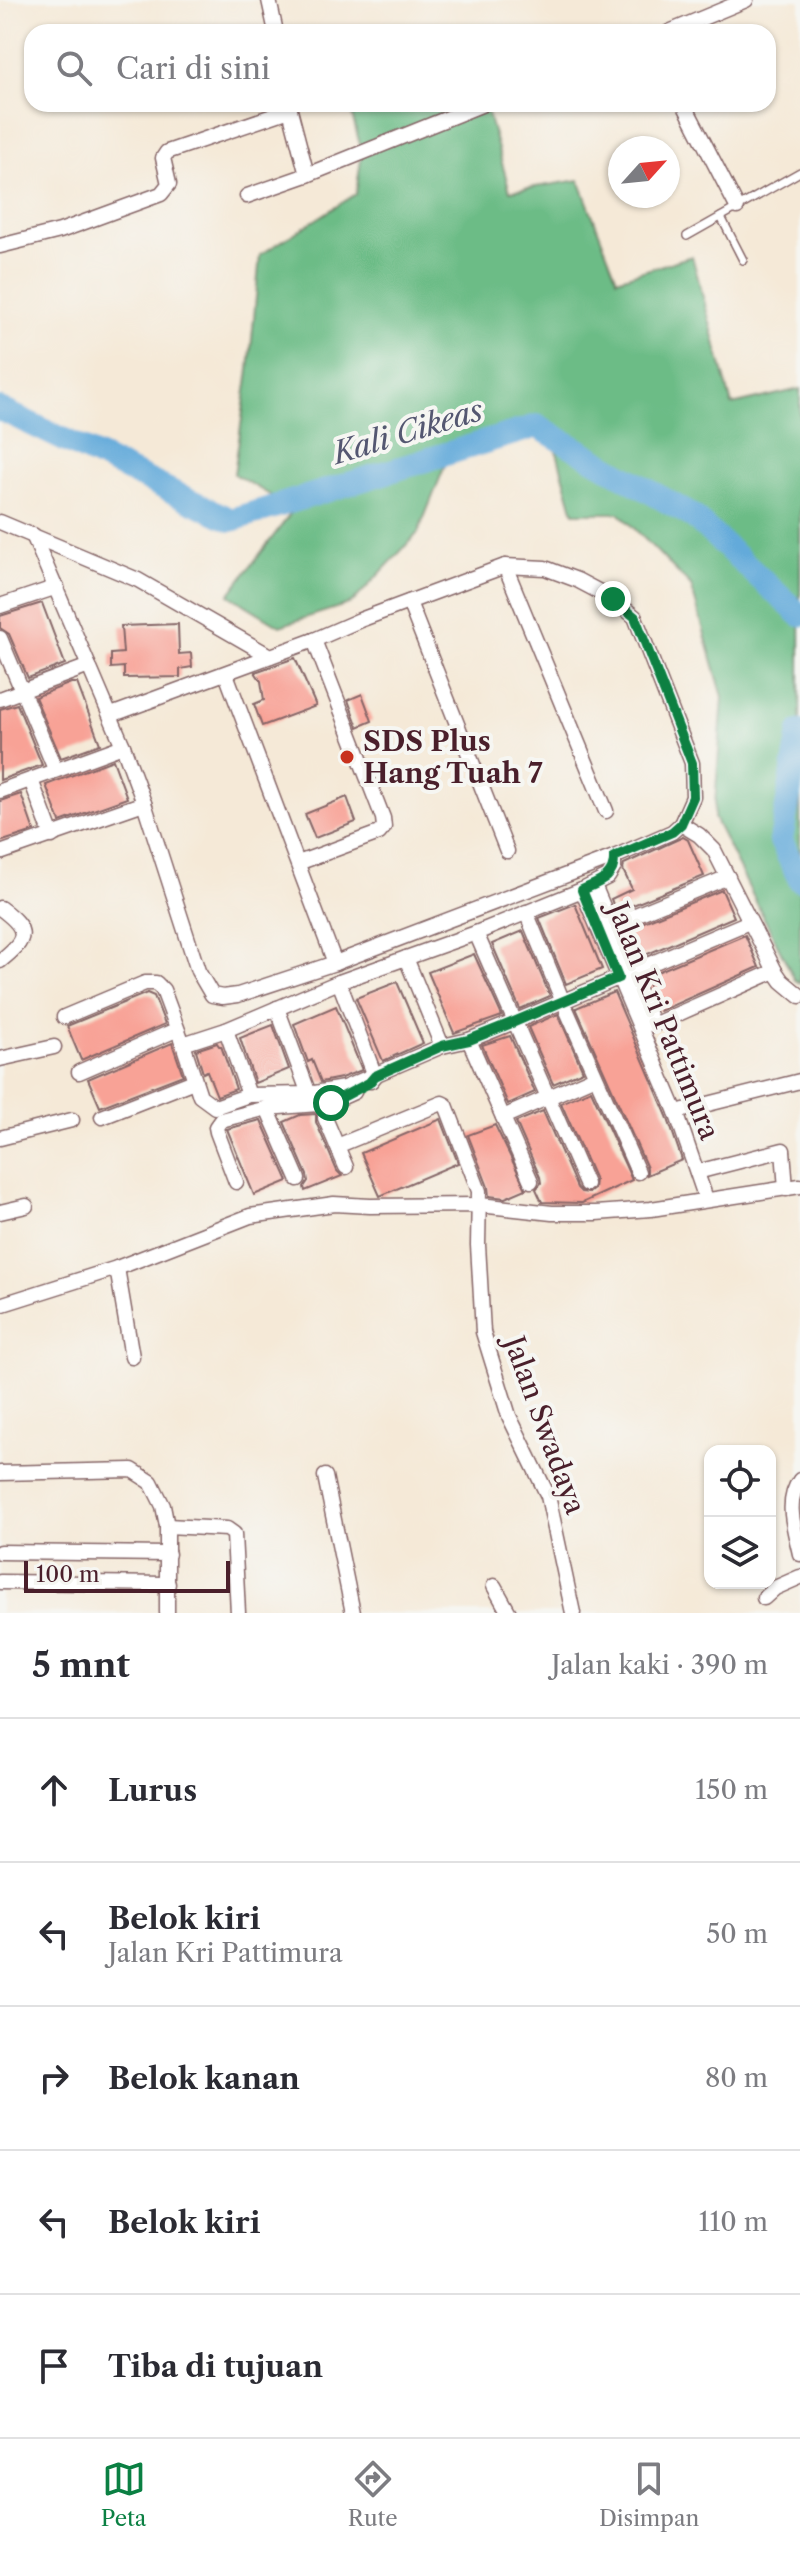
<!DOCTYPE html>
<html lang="id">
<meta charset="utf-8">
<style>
:root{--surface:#fff;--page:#f7f7f7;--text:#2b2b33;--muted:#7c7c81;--line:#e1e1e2;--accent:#0b8043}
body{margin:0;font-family:"Libre Caslon Text",serif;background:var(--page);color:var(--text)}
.controls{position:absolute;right:24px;bottom:24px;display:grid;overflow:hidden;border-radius:16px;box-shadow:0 2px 6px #0004}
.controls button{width:72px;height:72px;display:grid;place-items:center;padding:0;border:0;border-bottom:2px solid var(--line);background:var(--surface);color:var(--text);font:40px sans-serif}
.compass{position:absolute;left:608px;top:136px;width:72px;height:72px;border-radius:50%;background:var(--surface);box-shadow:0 2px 6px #0004;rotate:63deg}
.scale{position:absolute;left:24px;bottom:20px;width:206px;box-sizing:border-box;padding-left:8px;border:4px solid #4a1f2b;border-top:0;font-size:22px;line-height:28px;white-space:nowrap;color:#4a1f2b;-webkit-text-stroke:6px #f6f6f2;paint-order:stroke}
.stop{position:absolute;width:24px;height:24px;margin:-18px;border:6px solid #0b8043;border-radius:50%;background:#fff}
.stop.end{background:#0b8043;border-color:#fff;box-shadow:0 2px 8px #0008}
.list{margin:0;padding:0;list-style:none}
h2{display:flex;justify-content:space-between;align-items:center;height:104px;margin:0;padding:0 32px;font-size:34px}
h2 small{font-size:26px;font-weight:400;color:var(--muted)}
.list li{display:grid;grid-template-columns:52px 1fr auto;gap:24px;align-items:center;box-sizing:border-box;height:144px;padding:0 32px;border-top:2px solid var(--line)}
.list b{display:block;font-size:30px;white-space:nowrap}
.list p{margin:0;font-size:26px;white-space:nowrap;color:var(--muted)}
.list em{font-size:26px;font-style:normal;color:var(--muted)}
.icon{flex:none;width:44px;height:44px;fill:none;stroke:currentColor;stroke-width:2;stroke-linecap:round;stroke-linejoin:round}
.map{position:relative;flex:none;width:800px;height:1613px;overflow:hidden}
.search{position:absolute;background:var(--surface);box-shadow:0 2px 6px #0004;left:24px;right:24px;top:24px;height:88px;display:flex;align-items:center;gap:20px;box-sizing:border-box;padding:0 28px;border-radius:24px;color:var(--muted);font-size:30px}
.sheet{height:824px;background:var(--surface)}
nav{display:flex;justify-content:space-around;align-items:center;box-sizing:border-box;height:112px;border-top:2px solid var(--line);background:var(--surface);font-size:22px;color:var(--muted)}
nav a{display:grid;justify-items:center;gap:4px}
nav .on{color:var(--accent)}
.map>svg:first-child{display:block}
.forest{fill:#6cbc86;stroke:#5b6e58;stroke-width:2}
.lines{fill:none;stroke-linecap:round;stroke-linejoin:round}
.river{stroke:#63aada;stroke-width:24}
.building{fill:#f8a296}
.lane-casing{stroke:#866667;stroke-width:10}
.street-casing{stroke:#866667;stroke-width:17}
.lane{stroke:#fff;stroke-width:7}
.street{stroke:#fff;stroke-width:14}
.route{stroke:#0b8043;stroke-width:10}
.poi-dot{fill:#c8321e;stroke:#f6f6f2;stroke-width:3}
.labels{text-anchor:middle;stroke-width:8;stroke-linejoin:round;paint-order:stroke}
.poi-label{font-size:28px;font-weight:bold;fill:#4a1f2b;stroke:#f6f6f2;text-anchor:start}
.street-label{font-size:28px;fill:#4a1f2b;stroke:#f6f6f2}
.water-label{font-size:30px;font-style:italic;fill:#545771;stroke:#f6f6f2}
</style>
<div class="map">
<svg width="800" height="1613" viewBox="0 0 800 1613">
<rect width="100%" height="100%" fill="#f6f6f2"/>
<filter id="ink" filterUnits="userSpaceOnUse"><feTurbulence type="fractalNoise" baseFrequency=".0125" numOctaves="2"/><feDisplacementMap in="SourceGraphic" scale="16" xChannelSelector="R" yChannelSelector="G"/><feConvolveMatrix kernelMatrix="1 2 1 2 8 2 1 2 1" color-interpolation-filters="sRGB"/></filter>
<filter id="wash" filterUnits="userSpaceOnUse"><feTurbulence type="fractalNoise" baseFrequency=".006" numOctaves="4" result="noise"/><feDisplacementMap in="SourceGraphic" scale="32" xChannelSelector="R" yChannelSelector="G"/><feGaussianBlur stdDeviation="1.8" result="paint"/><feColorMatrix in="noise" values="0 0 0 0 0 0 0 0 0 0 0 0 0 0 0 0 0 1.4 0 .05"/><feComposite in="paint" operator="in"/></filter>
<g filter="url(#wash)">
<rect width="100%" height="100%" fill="#f5e9d7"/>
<path class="forest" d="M349,104H485L510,191L579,180L617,279L692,256L732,405L800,389V983L795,980L714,818L723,697L691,586L619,513H574L548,421L454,443L418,533L352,603L280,626L229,595L294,509L234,474L249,370L260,255L356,194L362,152Z"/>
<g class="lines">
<g class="river">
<path d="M0,409L231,520L537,426L694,517L800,615"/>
<path d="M800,732L781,841L800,880"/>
</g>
</g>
<g id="blocks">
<g class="building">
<path d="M42,603L65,664L28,678L9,634L0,628V616Z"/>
<path d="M178,624L179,654L191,653L192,667L180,669V677L124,678V667L111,668V654L123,653L121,626Z"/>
<path d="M295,658L316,706L262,726L254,704L264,700L261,681L255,672Z"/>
<path d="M71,683H77L100,744L61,758L35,697Z"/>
<path d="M362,694L372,721L358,727L348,700Z"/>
<path d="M17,704L42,765L0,780V709Z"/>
<path d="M113,760L127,798L60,822L46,785Z"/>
<path d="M21,794L34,831L0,842V801Z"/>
<path d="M347,797L356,822L315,838L305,814Z"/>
<path d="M683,837L688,840L704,876L616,912L611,899L632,889L623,870L624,864Z"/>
<path d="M722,890L734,917L636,959L624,930Z"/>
<path d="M575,904L602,969L566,984L539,918Z"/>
<path d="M523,931L550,996L520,1009L492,944Z"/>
<path d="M745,935L759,967L660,1011L645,977Z"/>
<path d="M474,954L502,1016L454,1033L428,972Z"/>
<path d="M397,982L423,1043L383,1061L356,998Z"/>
<path d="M614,992L667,1116L682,1160L647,1175V1168L576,1008Z"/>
<path d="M147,993L154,996L165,1024L81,1060L67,1026Z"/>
<path d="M336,1006L362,1070L341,1078L321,1082L312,1060L308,1062L294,1024Z"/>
<path d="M558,1014L583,1071L553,1084L528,1027Z"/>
<path d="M273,1025L289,1069L255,1083L240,1038Z"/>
<path d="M510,1036L535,1092L508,1104L482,1045Z"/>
<path d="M172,1043L183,1075L100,1107L88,1079Z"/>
<path d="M217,1043L219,1046H221L236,1089L217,1096L207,1071L203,1073L196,1050Z"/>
<path d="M591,1090L632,1180L582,1203L542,1202L536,1189L541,1183L540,1177L516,1122L543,1111L577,1188L581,1192L589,1193L594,1189L595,1180L561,1103Z"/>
<path d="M316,1114V1122L337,1171L342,1176L305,1191L304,1187L308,1181L307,1175L284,1122L300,1115Z"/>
<path d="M441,1119L458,1163L380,1196L361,1153Z"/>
<path d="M261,1120L288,1181L254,1195L227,1129Z"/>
<path d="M495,1125L526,1189L505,1198L489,1196L488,1187L468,1135Z"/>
</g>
</g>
</g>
<g filter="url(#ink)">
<use href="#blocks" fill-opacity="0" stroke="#866667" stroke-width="2"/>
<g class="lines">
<g class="lane-casing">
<g id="lane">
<path d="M721,217L743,260"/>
<path d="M687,236L800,172"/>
</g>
</g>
<g class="street-casing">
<g id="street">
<path d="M269,0L276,32"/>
<path d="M669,32L746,0"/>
<path d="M684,104L737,207"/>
<path d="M290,110L307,175"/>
<path d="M247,196L307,175L483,104"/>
<path d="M0,246L60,231L161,194L169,184L163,158L167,152L290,110L289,104"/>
<path d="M0,522L138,580L270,656"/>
<path d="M33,535L123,746L144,803L198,971L212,995L223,997L238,995L335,963L614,857L672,832L681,824L693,797L692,763L635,617L613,599L577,580L545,568L505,566L360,620L314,640L111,715"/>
<path d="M505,566L606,811"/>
<path d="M409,602L507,851"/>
<path d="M0,606L57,587"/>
<path d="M0,638L55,769"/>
<path d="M226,674L335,963"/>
<path d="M0,699L89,666"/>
<path d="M31,780L52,836"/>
<path d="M0,791L123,746"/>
<path d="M681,824L699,835L714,850L775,971L782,981L800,996"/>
<path d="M0,853L144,803"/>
<path d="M298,863L379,833L384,827L383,818L314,640"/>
<path d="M594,885L653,1025L775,971"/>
<path d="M582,890L676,1112L706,1199"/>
<path d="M0,908C30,930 28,939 0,961"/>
<path d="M526,912L563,1002"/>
<path d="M611,925L728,877"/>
<path d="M476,933L586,1184"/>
<path d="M406,958L442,1046"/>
<path d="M631,972L749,922"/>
<path d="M339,982L375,1076L371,1081"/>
<path d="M277,1008L309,1094"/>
<path d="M567,1011L638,1172"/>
<path d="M64,1017L145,983H156L163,990L183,1044L226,1030L339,982L476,933L582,890L608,877L614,867V857"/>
<path d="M226,1030L249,1095"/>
<path d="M469,1040L531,1181"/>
<path d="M183,1044L200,1096L215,1107L249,1095L309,1094L344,1088L442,1046L469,1040L514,1022L618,978"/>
<path d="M0,1059L54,1047"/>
<path d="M79,1072L176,1030"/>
<path d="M267,1108L298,1179"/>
<path d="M676,1112L800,1081"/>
<path d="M102,1117L194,1081"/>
<path d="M503,1117L595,1077"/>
<path d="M0,1138L72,1120"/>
<path d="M337,1146L442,1103L446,1105L479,1191L478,1245L483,1332L509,1416L548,1496L573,1613"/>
<path d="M346,1167L325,1118C326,1102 341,1098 354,1092"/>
<path d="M697,1172L783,1150L786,1189"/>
<path d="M236,1182L217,1132L216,1127L221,1120L267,1108L331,1103"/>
<path d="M0,1212L26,1206"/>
<path d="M117,1268L132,1357"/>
<path d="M0,1305L117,1268L250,1216L334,1204L370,1206L480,1205L552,1213H596L651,1209L800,1186"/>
<path d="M0,1473L132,1470L151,1482L163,1506L167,1526V1613"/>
<path d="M325,1476L353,1613"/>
<path d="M800,1480C784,1502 795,1530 800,1554"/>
<path d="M167,1526L227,1529L234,1534L238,1613"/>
<path d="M0,1552L168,1554"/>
<path d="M0,1582L168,1584"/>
<path d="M494,1586L509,1613"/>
<path d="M764,1598L775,1588L800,1577"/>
</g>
</g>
<use href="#lane" class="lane"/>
<use href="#street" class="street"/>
</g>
</g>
<g class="lines" filter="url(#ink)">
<path class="route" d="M331,1103L369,1083L375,1076L442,1046L469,1040L514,1022L618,978L582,890C599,882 615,878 614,857L672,832L681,824L693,797L692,763L635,617L613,599"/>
</g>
<circle class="poi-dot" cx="347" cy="757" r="8"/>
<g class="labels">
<g class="poi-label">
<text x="363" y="751">SDS Plus<tspan x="363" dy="32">Hang Tuah 7</tspan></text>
</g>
<g class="street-label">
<text transform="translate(664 1021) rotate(68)" y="10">Jalan Kri Pattimura</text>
<text transform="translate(545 1425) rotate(70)" y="10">Jalan Swadaya</text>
</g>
<g class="water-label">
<text transform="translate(408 432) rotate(-17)" y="10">Kali Cikeas</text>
</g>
</g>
</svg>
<div class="controls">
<button><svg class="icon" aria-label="locate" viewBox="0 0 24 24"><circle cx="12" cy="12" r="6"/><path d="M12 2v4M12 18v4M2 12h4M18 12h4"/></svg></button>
<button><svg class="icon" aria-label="layers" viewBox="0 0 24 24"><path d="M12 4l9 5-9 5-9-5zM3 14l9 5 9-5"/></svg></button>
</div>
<svg class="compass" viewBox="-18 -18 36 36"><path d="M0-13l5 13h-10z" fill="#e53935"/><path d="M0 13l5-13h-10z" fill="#7c7c81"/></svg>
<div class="scale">100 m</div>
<div class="stop" style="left:331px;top:1103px"></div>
<div class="stop end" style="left:613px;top:599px"></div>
<div class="search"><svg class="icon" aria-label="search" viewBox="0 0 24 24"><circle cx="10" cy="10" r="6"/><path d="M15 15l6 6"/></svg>Cari di sini</div>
</div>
<section class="sheet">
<h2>5 mnt<small>Jalan kaki · 390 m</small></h2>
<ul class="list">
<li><svg class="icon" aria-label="ahead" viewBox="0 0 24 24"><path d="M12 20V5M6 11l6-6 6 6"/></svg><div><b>Lurus</b></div><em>150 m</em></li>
<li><svg class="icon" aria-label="left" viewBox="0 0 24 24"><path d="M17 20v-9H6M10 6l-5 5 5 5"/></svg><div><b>Belok kiri</b><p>Jalan Kri Pattimura</p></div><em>50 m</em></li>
<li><svg class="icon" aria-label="right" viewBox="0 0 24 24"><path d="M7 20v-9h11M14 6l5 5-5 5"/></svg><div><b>Belok kanan</b></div><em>80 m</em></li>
<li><svg class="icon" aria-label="left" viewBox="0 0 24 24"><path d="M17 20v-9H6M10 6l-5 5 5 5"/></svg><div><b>Belok kiri</b></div><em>110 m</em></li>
<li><svg class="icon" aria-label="arrive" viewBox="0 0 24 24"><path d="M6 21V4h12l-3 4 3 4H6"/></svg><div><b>Tiba di tujuan</b></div></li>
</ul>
</section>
<nav>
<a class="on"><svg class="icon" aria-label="map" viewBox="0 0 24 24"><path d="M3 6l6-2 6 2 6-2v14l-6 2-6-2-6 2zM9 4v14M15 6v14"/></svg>Peta</a>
<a><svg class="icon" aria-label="directions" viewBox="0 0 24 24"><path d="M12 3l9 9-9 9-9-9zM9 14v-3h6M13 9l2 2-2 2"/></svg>Rute</a>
<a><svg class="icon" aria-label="saved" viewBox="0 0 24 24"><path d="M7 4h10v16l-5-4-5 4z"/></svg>Disimpan</a>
</nav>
